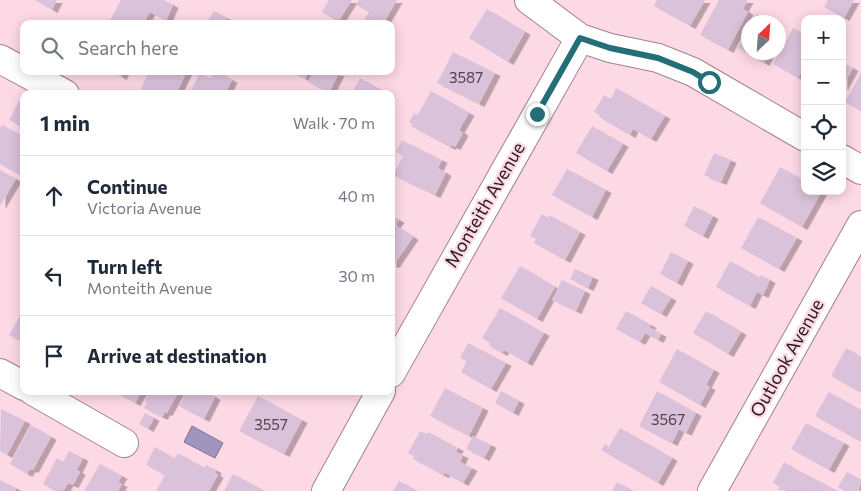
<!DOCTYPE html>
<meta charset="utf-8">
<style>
:root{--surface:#fff;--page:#f2f2f3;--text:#1f2937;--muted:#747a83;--line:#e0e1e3}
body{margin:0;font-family:Commissioner,sans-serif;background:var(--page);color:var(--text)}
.controls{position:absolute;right:15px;top:15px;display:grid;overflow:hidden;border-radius:10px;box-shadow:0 2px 12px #0003}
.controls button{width:45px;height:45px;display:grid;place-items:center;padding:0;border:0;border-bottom:1px solid var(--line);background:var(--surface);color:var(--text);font:25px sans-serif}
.compass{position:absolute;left:741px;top:15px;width:45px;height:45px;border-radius:50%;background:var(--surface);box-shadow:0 2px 12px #0003;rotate:25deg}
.stop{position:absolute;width:15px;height:15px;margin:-11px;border:4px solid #246e77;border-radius:50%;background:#fff}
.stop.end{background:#246e77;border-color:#fff;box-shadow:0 1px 5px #0008}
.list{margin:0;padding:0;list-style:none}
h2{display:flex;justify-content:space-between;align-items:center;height:65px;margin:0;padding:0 20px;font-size:21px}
h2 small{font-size:16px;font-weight:400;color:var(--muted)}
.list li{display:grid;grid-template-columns:32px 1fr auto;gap:15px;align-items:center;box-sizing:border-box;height:80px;padding:0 20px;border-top:1px solid var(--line)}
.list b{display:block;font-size:19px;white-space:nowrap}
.list p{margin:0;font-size:16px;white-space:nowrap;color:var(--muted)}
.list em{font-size:16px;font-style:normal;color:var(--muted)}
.icon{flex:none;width:28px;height:28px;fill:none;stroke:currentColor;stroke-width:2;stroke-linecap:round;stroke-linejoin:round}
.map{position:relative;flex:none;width:861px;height:491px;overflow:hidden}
.search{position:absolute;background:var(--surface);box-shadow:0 2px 12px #0003;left:20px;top:20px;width:375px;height:55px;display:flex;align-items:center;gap:12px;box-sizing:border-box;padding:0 18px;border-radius:10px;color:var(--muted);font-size:19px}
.panel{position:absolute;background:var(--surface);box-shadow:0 2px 12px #0003;left:20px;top:90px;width:375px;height:305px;border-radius:10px}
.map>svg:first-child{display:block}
.water{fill:#a095be;stroke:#7c708e}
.building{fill:#dbc2db;filter:url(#shadow)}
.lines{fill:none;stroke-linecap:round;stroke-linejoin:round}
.minor-casing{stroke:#a3818d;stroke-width:30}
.minor{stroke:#fff;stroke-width:28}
.route{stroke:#246e77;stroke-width:6}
.labels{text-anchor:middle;stroke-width:4.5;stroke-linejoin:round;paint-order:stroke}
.number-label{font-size:15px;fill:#54444e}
.street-label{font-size:18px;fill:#271a1f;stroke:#fdd8e5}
</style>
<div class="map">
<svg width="861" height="491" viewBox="0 0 861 491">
<defs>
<filter id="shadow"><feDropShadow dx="5.5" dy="3" stdDeviation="0" flood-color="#0004"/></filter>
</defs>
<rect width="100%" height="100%" fill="#fdd8e5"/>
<path class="water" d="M192,426L223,443L215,458L184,442Z"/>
<g class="building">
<path d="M35,0H57L52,10Z"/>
<path d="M121,0H164L173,5L166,21L150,12L143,24H108Z"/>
<path d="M329,0H352L338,22L322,12Z"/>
<path d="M359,0H397L383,24H362L369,12L356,5Z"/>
<path d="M657,0H705L690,26L654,6Z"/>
<path d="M719,0H748L743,9L748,12L728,50L700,35Z"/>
<path d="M828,0H854L844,18L824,7Z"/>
<path d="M487,9L525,32L508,62L469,38Z"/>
<path d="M214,11L227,18L224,24H206Z"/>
<path d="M757,14L773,22H752Z"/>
<path d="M793,28L805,34V66L798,78L773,64Z"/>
<path d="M748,29V52H770L764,63L738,48Z"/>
<path d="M453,52L495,73L479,104L437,83Z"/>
<path d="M842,62L853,68L842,88Z"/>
<path d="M112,71H124L121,77Z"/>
<path d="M149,71H187L176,94H151L141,89Z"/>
<path d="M214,71H217L232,80L225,94H189L200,73L210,79Z"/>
<path d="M290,71H309L305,79Z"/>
<path d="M314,71L339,73L329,93L308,82Z"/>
<path d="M861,73V111L845,102Z"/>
<path d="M360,78L379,89L377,94H351Z"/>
<path d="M616,88L665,116L651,139L633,129L630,135L599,117L600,115L594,112L604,95L611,99Z"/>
<path d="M257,89L266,94H254Z"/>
<path d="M25,90L31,94H24V128L9,120Z"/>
<path d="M431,91L469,113L459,130L463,133L455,147L451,145L450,147L411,126L412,124L409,122L414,113L418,115Z"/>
<path d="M2,125L24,136V177L0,164V128Z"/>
<path d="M592,126L623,144L607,171L576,153Z"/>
<path d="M402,140L442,160L438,168L446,173L435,195L393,175L403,156L396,152Z"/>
<path d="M714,153L731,160L721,182L704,175Z"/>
<path d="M780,167L805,181V191H822L802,227L760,203Z"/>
<path d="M567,169L606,190L592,217L552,195Z"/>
<path d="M0,170L16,179L0,206Z"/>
<path d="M694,206L713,216L703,236L684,226Z"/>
<path d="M542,214L548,218L549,215L580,232L565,260L534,243L536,239L530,236Z"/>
<path d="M391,215L399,220L395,225L413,237L394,265L391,264Z"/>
<path d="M758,217L797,238L779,269L741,248Z"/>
<path d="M671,252L688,261L677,283L660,274Z"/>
<path d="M730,261L760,278L761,275L770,280L763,295L757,292L750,306L716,287Z"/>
<path d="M520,266L555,287L537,319L501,298Z"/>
<path d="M575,269L593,277L588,288L570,279Z"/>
<path d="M562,280L585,291L576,311L552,300Z"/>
<path d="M651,286L671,298L661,314L641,303Z"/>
<path d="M500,308L544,333L527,363L504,350L502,353L489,346L490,343L482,338Z"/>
<path d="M24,309V343L9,335Z"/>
<path d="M626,311L651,325L649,327L661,334L658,340L645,333L640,342L616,329Z"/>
<path d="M706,311L741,332L728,354L693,333Z"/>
<path d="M468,343L506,363L491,389L461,372L467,361L460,358Z"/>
<path d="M846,348L861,357V393L831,376Z"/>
<path d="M677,349L714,370L706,385L710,387L700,405L659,382Z"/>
<path d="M445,388L483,408L469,436L430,416Z"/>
<path d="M113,391H142L135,403Z"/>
<path d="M150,391H179L167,413L165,412L162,417L144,408L147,402L145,401Z"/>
<path d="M187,391H205L215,397L204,419L179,406Z"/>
<path d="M501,391L519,401L513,413L495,403Z"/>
<path d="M657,391L696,413L686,433L679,429L672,443L639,426Z"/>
<path d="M829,392L861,410V442L815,416Z"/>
<path d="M258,396L302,420L284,454L239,431Z"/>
<path d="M1,409L25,421L7,455L0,451Z"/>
<path d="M145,413L154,418L148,429L139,424Z"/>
<path d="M806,423L844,443L829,470L791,449Z"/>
<path d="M31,425L51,437L33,470L30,469L27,474L10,464Z"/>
<path d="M620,428L672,458L658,483L601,450L605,444L609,447Z"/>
<path d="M420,431L427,434L428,432L458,448L456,452L463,455L460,462L472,468L463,483L445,473L443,475L413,459L414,456L408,453Z"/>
<path d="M473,436L491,445L484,458L466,449Z"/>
<path d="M155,447L174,459L178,453L204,468L206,465L216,470L215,473L218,475L209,491H156L165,475L146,465Z"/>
<path d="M69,451L83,458L77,470L80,472L73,485L68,483L64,490L55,491L43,484L57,458L63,462Z"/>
<path d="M784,462L792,467L838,491L778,490L780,487L773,483Z"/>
<path d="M100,464L122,476L118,482L122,484L118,491H84Z"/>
<path d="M847,472L861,480L859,491H844L838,487Z"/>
<path d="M233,474L265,491H224Z"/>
<path d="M0,480L16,488L15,491H0Z"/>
<path d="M399,481L418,491H393Z"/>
<path d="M617,482L634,491H612Z"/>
</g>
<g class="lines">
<g class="minor-casing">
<g id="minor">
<path d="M529,0L580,38L610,48L658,58L693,72L805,137"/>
<path d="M0,59L65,94"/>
<path d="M842,159L861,170"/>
<path d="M0,373L24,386"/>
<path d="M391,373L580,38"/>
<path d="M33,391L124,443"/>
<path d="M326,491L381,391"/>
<path d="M712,491L861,225"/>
</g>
</g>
<use href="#minor" class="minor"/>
</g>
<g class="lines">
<path class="route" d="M537,114L580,38L610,48L658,58L693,72L709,82"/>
</g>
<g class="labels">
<g class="number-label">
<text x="466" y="83">3587</text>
<text x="668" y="425">3567</text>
<text x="271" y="430">3557</text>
</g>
<g class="street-label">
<text transform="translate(485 205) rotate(-60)" y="6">Monteith Avenue</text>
<text transform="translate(787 358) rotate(-61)" y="6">Outlook Avenue</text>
</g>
</g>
</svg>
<div class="controls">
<button>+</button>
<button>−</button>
<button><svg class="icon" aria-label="locate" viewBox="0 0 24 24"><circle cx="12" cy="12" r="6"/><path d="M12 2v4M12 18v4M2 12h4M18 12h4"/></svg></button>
<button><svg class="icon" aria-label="layers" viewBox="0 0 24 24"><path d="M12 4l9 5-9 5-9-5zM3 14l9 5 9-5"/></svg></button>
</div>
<svg class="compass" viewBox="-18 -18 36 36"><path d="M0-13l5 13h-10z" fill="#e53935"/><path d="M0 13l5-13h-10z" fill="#747a83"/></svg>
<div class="stop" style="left:709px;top:82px"></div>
<div class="stop end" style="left:537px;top:114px"></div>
<div class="search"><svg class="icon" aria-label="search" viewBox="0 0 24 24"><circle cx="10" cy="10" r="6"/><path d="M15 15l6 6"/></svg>Search here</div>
<section class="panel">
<h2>1 min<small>Walk · 70 m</small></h2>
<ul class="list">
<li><svg class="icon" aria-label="ahead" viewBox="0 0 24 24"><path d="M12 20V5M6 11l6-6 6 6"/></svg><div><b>Continue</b><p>Victoria Avenue</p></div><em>40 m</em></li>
<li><svg class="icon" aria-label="left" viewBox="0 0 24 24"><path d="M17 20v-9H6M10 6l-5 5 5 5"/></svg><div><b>Turn left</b><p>Monteith Avenue</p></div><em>30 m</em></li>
<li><svg class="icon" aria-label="arrive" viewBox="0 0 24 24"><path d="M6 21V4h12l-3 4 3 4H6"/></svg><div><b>Arrive at destination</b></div></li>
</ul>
</section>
</div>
